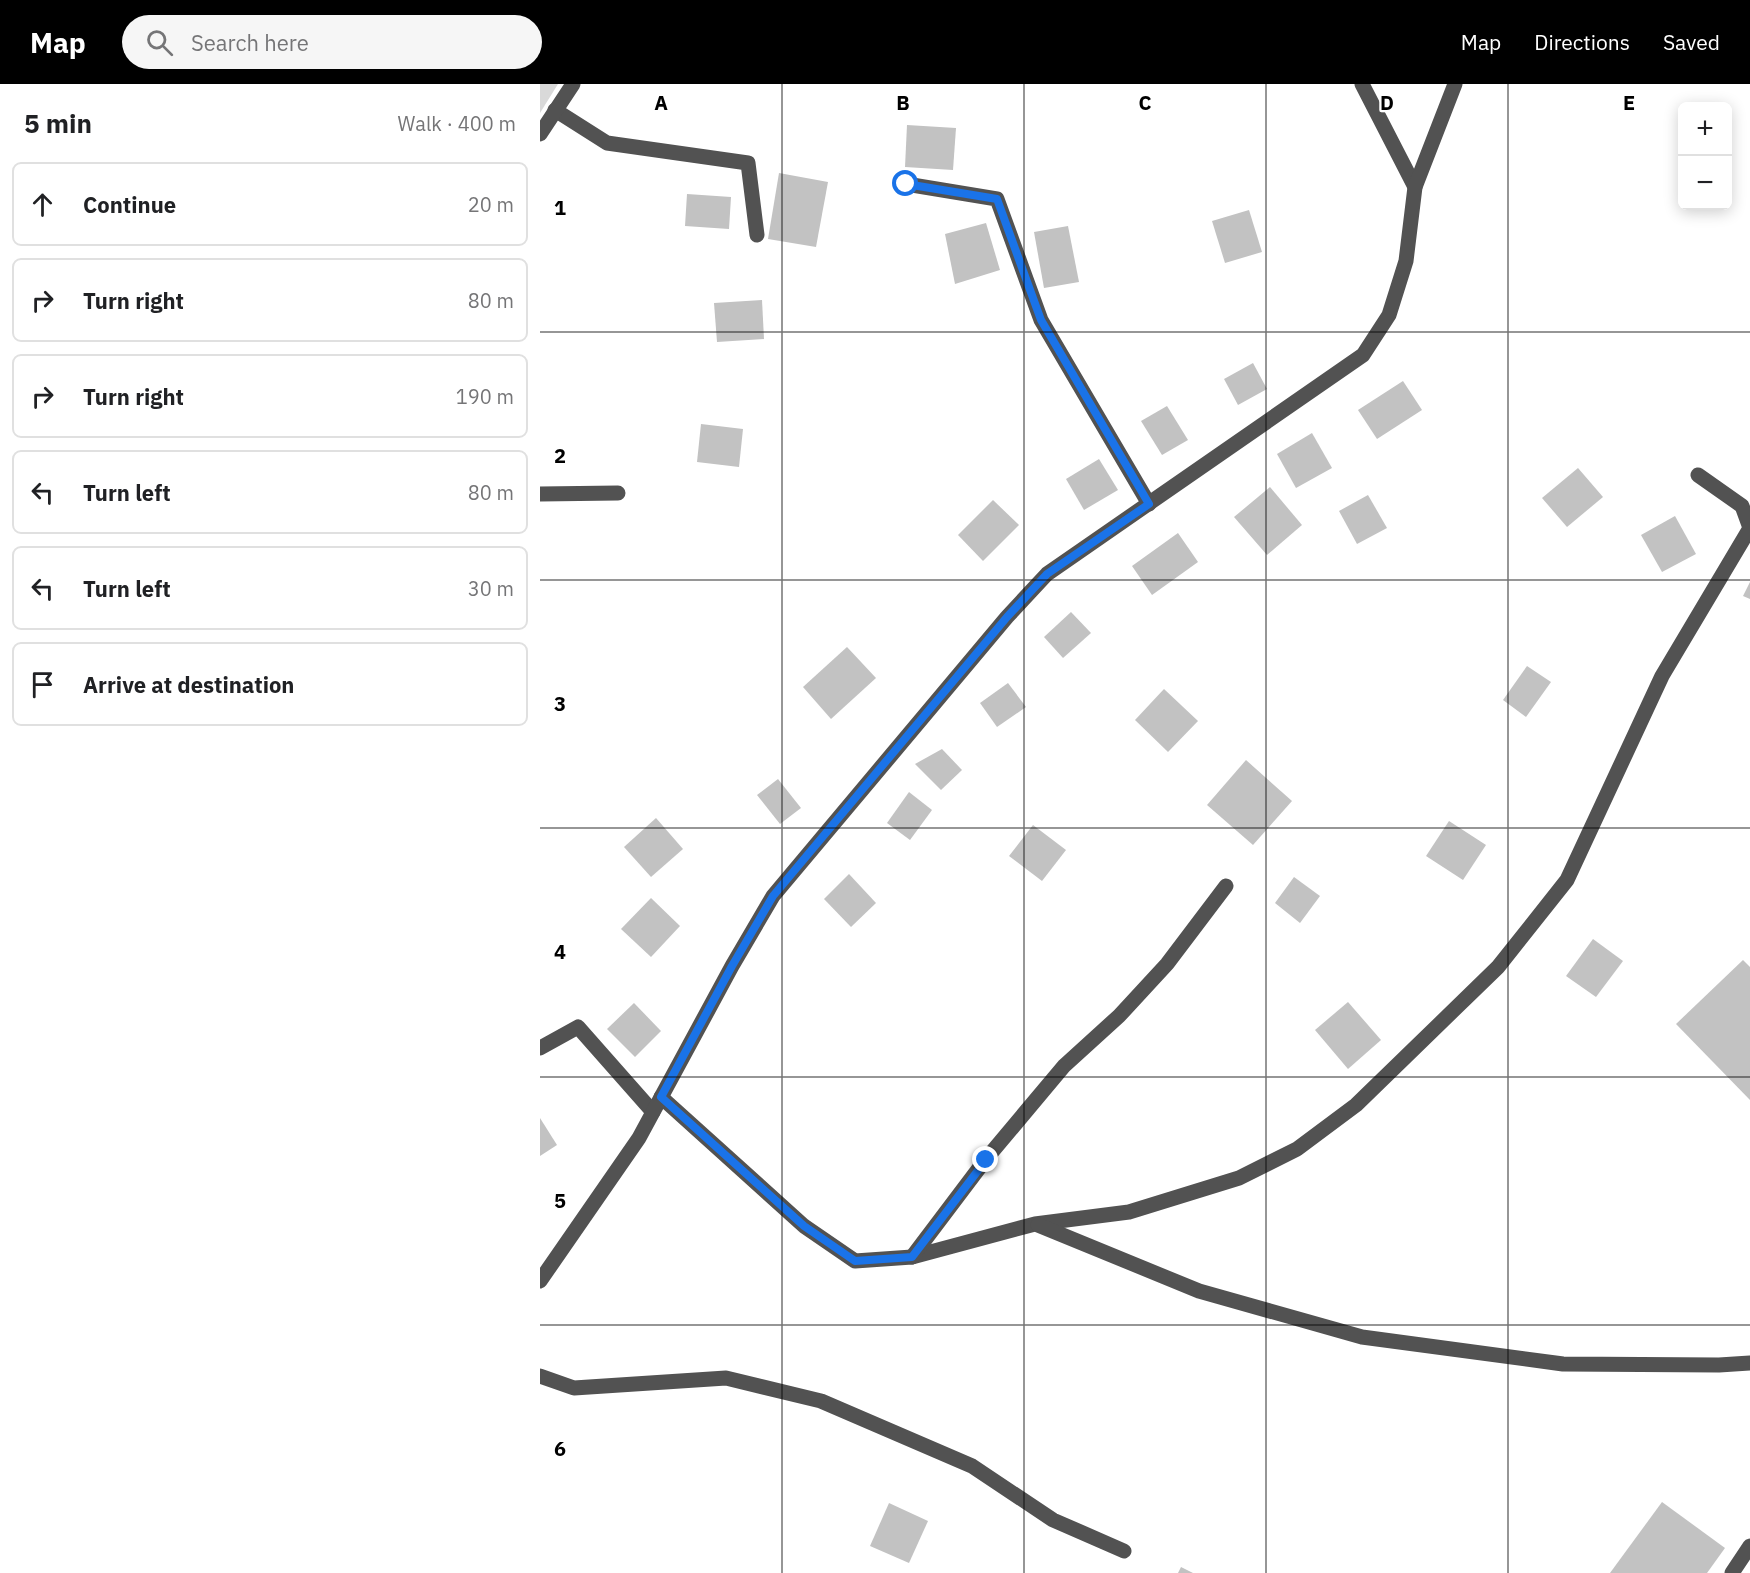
<!DOCTYPE html>
<meta charset="utf-8">
<style>
:root{--surface:#fff;--page:#f6f6f6;--text:#202124;--muted:#757577;--line:#e0e0e0;--accent:#000}
body{margin:0;font-family:"IBM Plex Sans",sans-serif;background:var(--page);color:var(--text)}
.controls{position:absolute;right:18px;top:18px;display:grid;overflow:hidden;border-radius:9px;box-shadow:0 3px 15px #0003}
.controls button{width:54px;height:54px;display:grid;place-items:center;padding:0;border:0;border-bottom:2px solid var(--line);background:var(--surface);color:var(--text);font:30px sans-serif}
.stop{position:absolute;width:18px;height:18px;margin:-14px;border:4px solid #1a73e8;border-radius:50%;background:#fff}
.stop.end{background:#1a73e8;border-color:#fff;box-shadow:0 2px 6px #0008}
.list{margin:0;padding:0;list-style:none}
h2{display:flex;justify-content:space-between;align-items:center;height:78px;margin:0;padding:0 24px;font-size:26px}
h2 small{font-size:20px;font-weight:400;color:var(--muted)}
.list li{display:grid;grid-template-columns:39px 1fr auto;gap:18px;align-items:center;box-sizing:border-box;height:84px;margin:0 12px 12px;padding:0 12px;border:2px solid var(--line);border-radius:9px}
.list b{display:block;font-size:22px;white-space:nowrap}
.list em{font-size:20px;font-style:normal;color:var(--muted)}
.icon{flex:none;width:33px;height:33px;fill:none;stroke:currentColor;stroke-width:2;stroke-linecap:round;stroke-linejoin:round}
.map{position:relative;flex:none;width:1210px;height:1489px;overflow:hidden}
header{display:flex;align-items:center;gap:36px;box-sizing:border-box;height:84px;padding:0 30px;background:var(--accent);color:#fff}
header strong{font-size:28px}
nav{display:flex;gap:33px;margin-inline-start:auto;font-size:21px}
.search{width:420px;height:54px;background:var(--page);display:flex;align-items:center;gap:15px;box-sizing:border-box;padding:0 21px;border-radius:33px;color:var(--muted);font-size:22px}
main{display:flex}
aside{flex:1;background:var(--surface)}
.map>svg:first-child{display:block}
.green{fill:#d9d9d9}
.building{fill:#c2c2c2}
.lines{fill:none;stroke-linecap:round;stroke-linejoin:round}
.minor{stroke:#525252;stroke-width:15}
.route{stroke:#1a73e8;stroke-width:8}
.grid{fill:none;stroke:#000;stroke-width:1.5;stroke-opacity:0.55}
.grid-label{font-size:20px;text-anchor:middle;font-weight:bold;fill:#000;stroke:#fff;stroke-width:4.5;stroke-linejoin:round;paint-order:stroke}
</style>
<header>
<strong>Map</strong>
<div class="search"><svg class="icon" aria-label="search" viewBox="0 0 24 24"><circle cx="10" cy="10" r="6"/><path d="M15 15l6 6"/></svg>Search here</div>
<nav><a>Map</a><a>Directions</a><a>Saved</a></nav>
</header>
<main>
<aside>
<h2>5 min<small>Walk · 400 m</small></h2>
<ul class="list">
<li><svg class="icon" aria-label="ahead" viewBox="0 0 24 24"><path d="M12 20V5M6 11l6-6 6 6"/></svg><div><b>Continue</b></div><em>20 m</em></li>
<li><svg class="icon" aria-label="right" viewBox="0 0 24 24"><path d="M7 20v-9h11M14 6l5 5-5 5"/></svg><div><b>Turn right</b></div><em>80 m</em></li>
<li><svg class="icon" aria-label="right" viewBox="0 0 24 24"><path d="M7 20v-9h11M14 6l5 5-5 5"/></svg><div><b>Turn right</b></div><em>190 m</em></li>
<li><svg class="icon" aria-label="left" viewBox="0 0 24 24"><path d="M17 20v-9H6M10 6l-5 5 5 5"/></svg><div><b>Turn left</b></div><em>80 m</em></li>
<li><svg class="icon" aria-label="left" viewBox="0 0 24 24"><path d="M17 20v-9H6M10 6l-5 5 5 5"/></svg><div><b>Turn left</b></div><em>30 m</em></li>
<li><svg class="icon" aria-label="arrive" viewBox="0 0 24 24"><path d="M6 21V4h12l-3 4 3 4H6"/></svg><div><b>Arrive at destination</b></div></li>
</ul>
</aside>
<div class="map">
<svg width="1210" height="1489" viewBox="0 0 1210 1489">
<rect width="100%" height="100%" fill="#fff"/>
<path class="green" d="M0,0H18L0,29Z"/>
<g class="building">
<path d="M367,41L416,44L413,86L365,83Z"/>
<path d="M239,89L288,98L276,163L228,155Z"/>
<path d="M147,110L191,113L189,145L145,142Z"/>
<path d="M709,126L722,168L685,179L672,137Z"/>
<path d="M446,139L460,186L415,200L405,150Z"/>
<path d="M528,142L539,198L504,204L494,148Z"/>
<path d="M222,216L224,255L177,258L174,219Z"/>
<path d="M713,279L727,305L698,321L684,295Z"/>
<path d="M863,297L882,326L837,355L818,326Z"/>
<path d="M627,322L648,356L622,371L601,337Z"/>
<path d="M161,340L203,345L199,383L157,378Z"/>
<path d="M772,349L792,384L756,404L737,370Z"/>
<path d="M559,375L578,406L544,426L526,395Z"/>
<path d="M1038,384L1063,413L1027,443L1002,414Z"/>
<path d="M730,403L762,441L727,471L694,433Z"/>
<path d="M828,411L847,444L817,460L799,427Z"/>
<path d="M453,416L479,441L443,477L418,451Z"/>
<path d="M1135,432L1156,470L1122,488L1101,451Z"/>
<path d="M638,449L658,478L612,511L592,482Z"/>
<path d="M1210,498V515L1203,512Z"/>
<path d="M531,528L551,549L523,574L504,553Z"/>
<path d="M307,563L336,594L291,635L263,603Z"/>
<path d="M987,582L1011,598L986,633L963,616Z"/>
<path d="M468,599L486,623L457,643L440,619Z"/>
<path d="M624,605L658,637L628,668L595,636Z"/>
<path d="M402,665L422,686L401,706L375,680Z"/>
<path d="M706,676L752,717L713,761L667,721Z"/>
<path d="M238,695L261,724L240,740L217,711Z"/>
<path d="M369,708L392,726L370,756L347,739Z"/>
<path d="M116,734L143,765L111,793L84,763Z"/>
<path d="M909,737L946,761L923,796L886,772Z"/>
<path d="M493,741L526,766L502,797L469,772Z"/>
<path d="M309,790L336,819L311,843L284,815Z"/>
<path d="M754,793L780,812L760,839L735,819Z"/>
<path d="M111,814L140,842L111,873L81,845Z"/>
<path d="M1053,855L1083,877L1056,913L1026,892Z"/>
<path d="M1203,876L1210,883V1016L1136,940Z"/>
<path d="M808,918L841,956L808,985L775,946Z"/>
<path d="M94,919L121,947L95,973L67,945Z"/>
<path d="M0,1034L17,1061L0,1072Z"/>
<path d="M1122,1418L1185,1464L1167,1489H1070Z"/>
<path d="M349,1419L388,1437L369,1479L330,1462Z"/>
<path d="M641,1483L653,1489H638Z"/>
</g>
<g class="lines">
<g class="minor">
<path d="M822,0L875,103"/>
<path d="M15,26L67,59L208,79L217,151"/>
<path d="M0,50L33,0"/>
<path d="M366,100L457,115L501,236L609,420"/>
<path d="M0,410L78,409"/>
<path d="M0,964L38,943L113,1028"/>
<path d="M121,1013L264,1142L315,1177L372,1173L495,1140L589,1128L699,1094L757,1065L816,1021L958,883L1027,796L1122,592L1210,444L1202,422L1158,391"/>
<path d="M498,1141L659,1207L822,1253L1023,1280L1179,1281L1210,1279"/>
<path d="M372,1173L446,1075L524,982L579,932L627,880L686,802"/>
<path d="M0,1197L99,1054L192,882L233,812L467,533L507,490L823,271L849,231L866,177L875,103L915,0"/>
<path d="M0,1292L34,1304L186,1294L281,1317L432,1382L513,1436L584,1467"/>
<path d="M1192,1489L1210,1462"/>
</g>
</g>
<g class="lines">
<path class="route" d="M366,100L457,115L501,236L609,420L507,490L467,533L233,812L192,882L121,1013L264,1142L315,1177L372,1173L446,1076"/>
</g>
<path class="grid" d="M242,0V1489M484,0V1489M726,0V1489M968,0V1489M0,248H1210M0,496H1210M0,744H1210M0,993H1210M0,1241H1210"/>
<g class="grid-label">
<text x="121" y="26">A</text>
<text x="363" y="26">B</text>
<text x="605" y="26">C</text>
<text x="847" y="26">D</text>
<text x="1089" y="26">E</text>
<text x="20" y="131">1</text>
<text x="20" y="379">2</text>
<text x="20" y="627">3</text>
<text x="20" y="875">4</text>
<text x="20" y="1124">5</text>
<text x="20" y="1372">6</text>
</g>
</svg>
<div class="controls">
<button>+</button>
<button>−</button>
</div>
<div class="stop" style="left:366px;top:100px"></div>
<div class="stop end" style="left:446px;top:1076px"></div>
</div>
</main>
